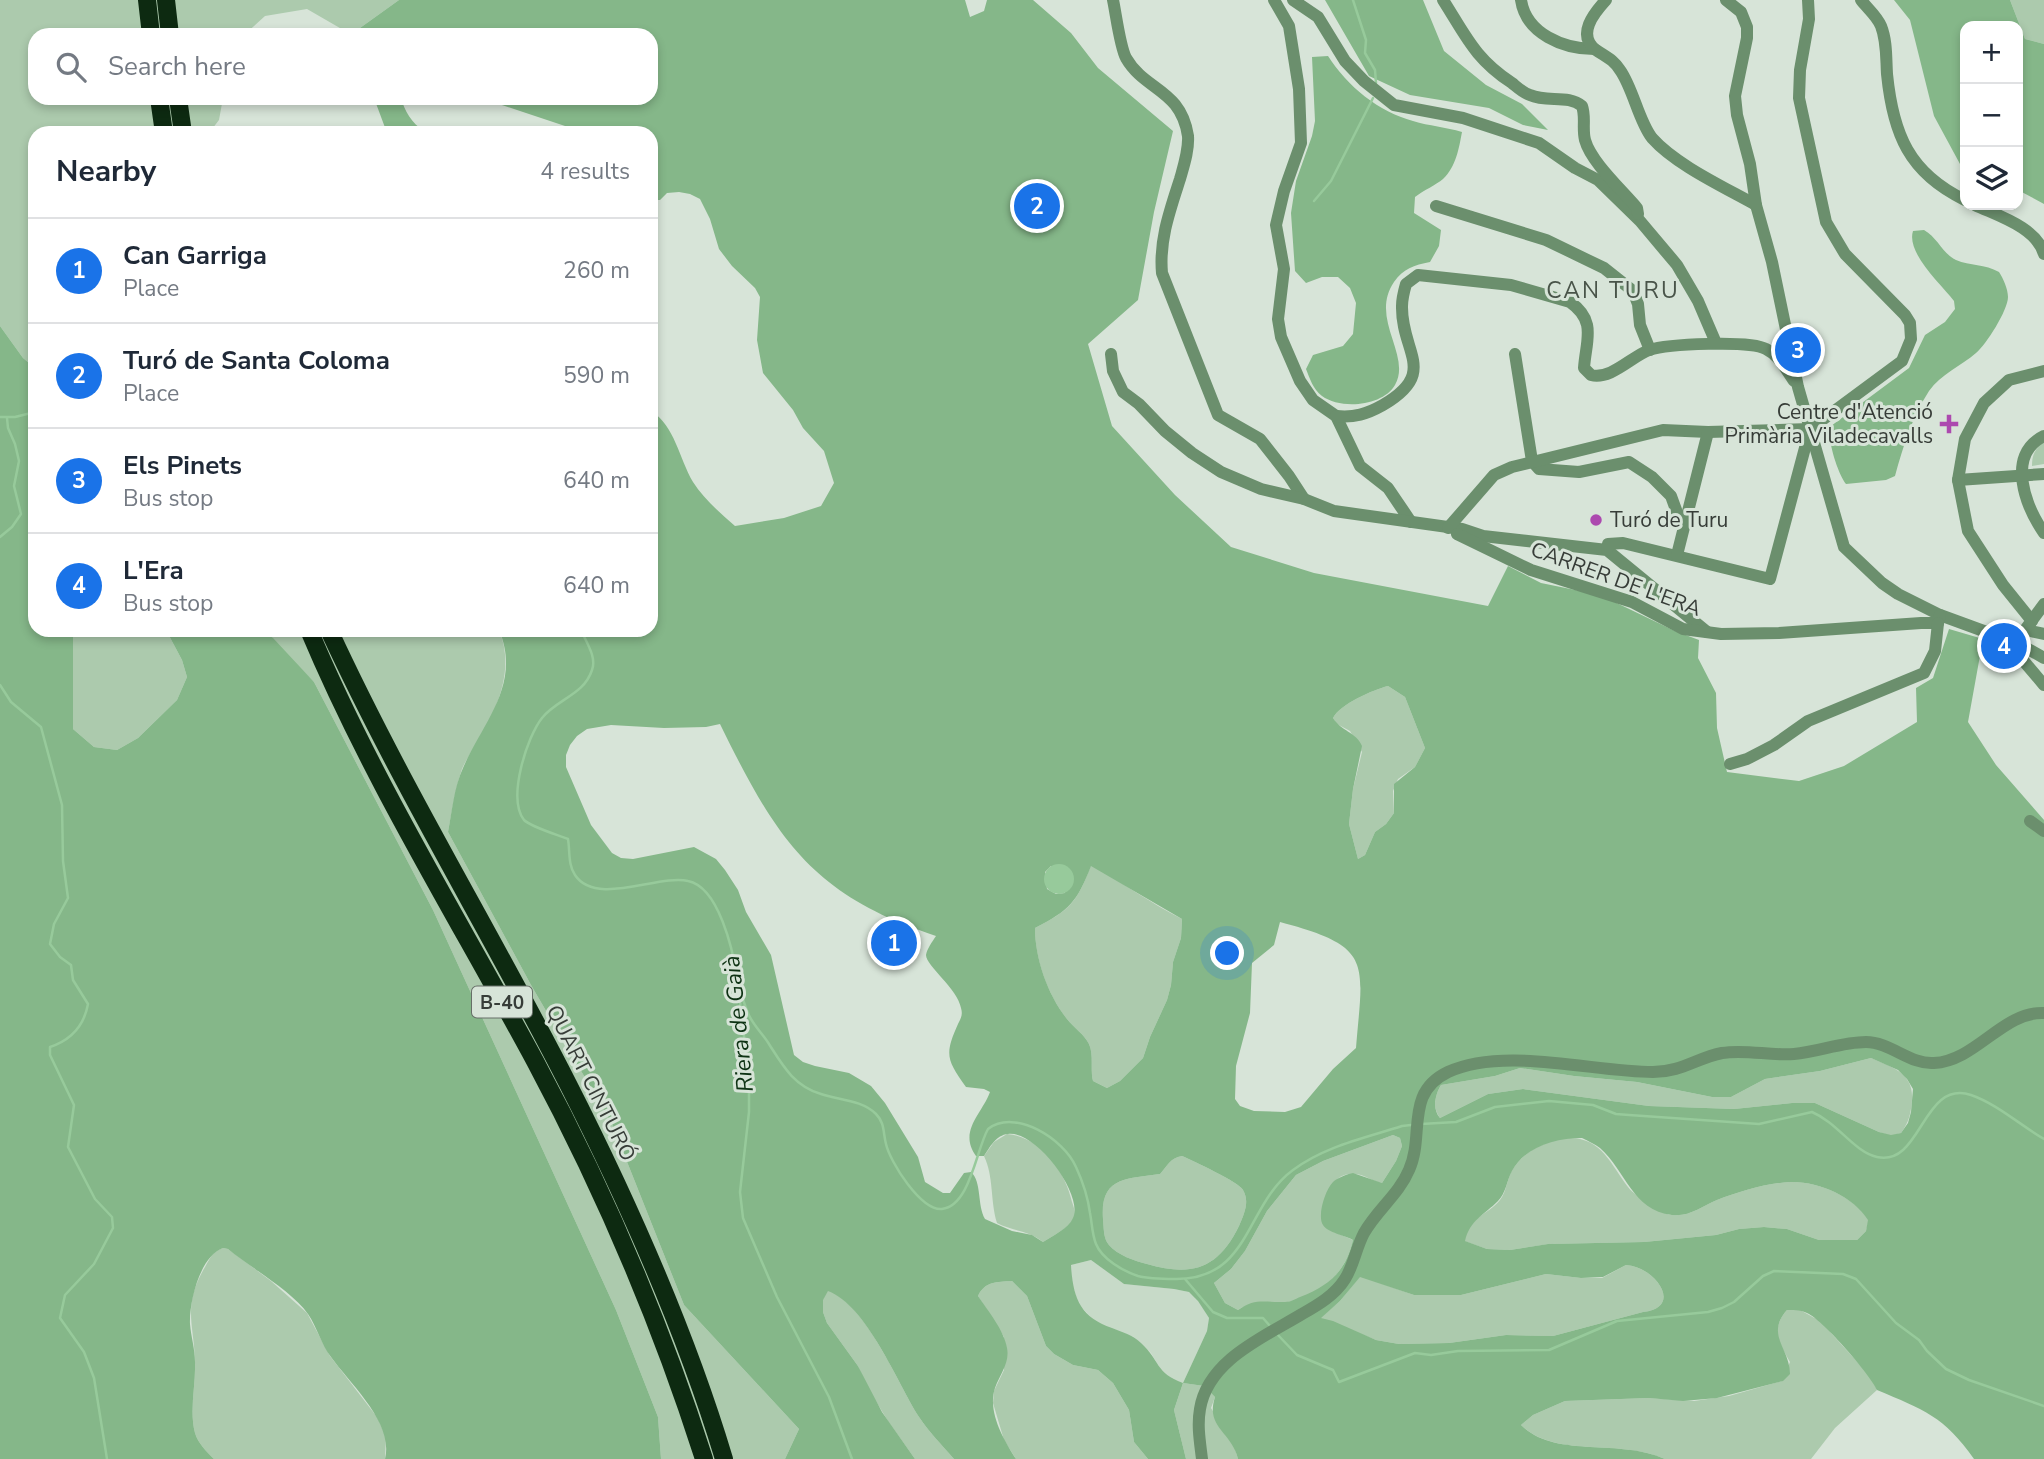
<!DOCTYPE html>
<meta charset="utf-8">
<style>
:root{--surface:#fff;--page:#f2f2f3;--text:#1f2937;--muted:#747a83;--line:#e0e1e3;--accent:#1a73e8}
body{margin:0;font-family:"Nunito Sans",sans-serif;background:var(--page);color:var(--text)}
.controls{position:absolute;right:21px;top:21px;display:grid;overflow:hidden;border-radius:14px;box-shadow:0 4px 10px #0003}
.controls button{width:63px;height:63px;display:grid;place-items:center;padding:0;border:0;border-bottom:2px solid var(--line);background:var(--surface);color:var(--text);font:35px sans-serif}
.you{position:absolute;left:1228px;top:954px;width:24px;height:24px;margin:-18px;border:5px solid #fff;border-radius:50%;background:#1a73e8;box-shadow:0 0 0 10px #1a73e833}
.badge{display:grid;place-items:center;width:46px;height:46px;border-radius:50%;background:var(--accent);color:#fff;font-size:23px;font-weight:700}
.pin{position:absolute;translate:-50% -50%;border:4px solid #fff;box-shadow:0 2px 7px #0006}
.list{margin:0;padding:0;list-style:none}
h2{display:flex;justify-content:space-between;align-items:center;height:91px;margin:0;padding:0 28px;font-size:30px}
h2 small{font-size:23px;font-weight:400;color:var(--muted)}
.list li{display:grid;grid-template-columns:46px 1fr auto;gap:21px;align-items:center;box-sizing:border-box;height:105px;padding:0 28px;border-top:2px solid var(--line)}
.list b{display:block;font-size:26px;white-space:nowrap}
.list p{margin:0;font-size:23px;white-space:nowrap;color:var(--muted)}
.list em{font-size:23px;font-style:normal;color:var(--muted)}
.icon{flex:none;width:38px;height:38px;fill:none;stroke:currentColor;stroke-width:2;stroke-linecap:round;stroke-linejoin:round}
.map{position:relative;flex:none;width:2044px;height:1459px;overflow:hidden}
.search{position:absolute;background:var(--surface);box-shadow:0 4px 10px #0003;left:28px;top:28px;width:630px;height:77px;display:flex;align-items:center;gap:18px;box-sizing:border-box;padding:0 24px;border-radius:21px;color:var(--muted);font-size:26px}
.panel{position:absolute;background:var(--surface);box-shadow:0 4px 10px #0003;left:28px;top:126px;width:630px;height:511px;border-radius:21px}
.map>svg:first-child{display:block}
.built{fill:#c7dac8}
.green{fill:#accaad}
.forest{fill:#85b789;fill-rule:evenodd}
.water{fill:#97ca9b}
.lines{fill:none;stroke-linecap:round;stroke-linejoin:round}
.stream{stroke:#97ca9b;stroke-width:2.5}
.minor{stroke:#6b8f6d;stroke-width:12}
.highway{stroke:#0d2a11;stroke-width:18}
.poi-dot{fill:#ac49af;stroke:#d7e4d8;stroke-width:2.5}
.labels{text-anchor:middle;stroke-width:6;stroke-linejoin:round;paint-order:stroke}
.shield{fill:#d7e4d8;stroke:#676f68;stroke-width:2}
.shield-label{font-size:19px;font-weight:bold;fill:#373d38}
.poi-label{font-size:21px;fill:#373d38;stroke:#d7e4d8;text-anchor:end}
.street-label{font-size:21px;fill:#373d38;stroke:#d7e4d8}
.neighbourhood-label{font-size:23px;letter-spacing:2px;fill:#495449;stroke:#d7e4d8}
.water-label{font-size:23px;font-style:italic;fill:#0d3213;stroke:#d7e4d8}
</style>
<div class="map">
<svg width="2044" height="1459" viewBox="0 0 2044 1459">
<rect width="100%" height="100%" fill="#d7e4d8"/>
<path class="built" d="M1091,1260L1124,1284L1174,1289L1189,1292L1198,1300L1209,1318L1207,1331L1183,1383L1168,1378L1161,1370L1151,1353L1134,1337L1096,1323L1078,1303L1072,1283L1071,1265Z"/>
<g class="green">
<path d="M0,0H399L360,28L358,35H352L307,9L265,16L244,35H35V98H223L219,120L209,133H35V368L23,358L0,326Z"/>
<path d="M2010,0H2044V44L2025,39Z"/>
<path d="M2044,442V464L2032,466C2032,454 2035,449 2044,442Z"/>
<path d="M73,630H166L182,660L187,677L177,700L138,738L117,750L94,747L73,729Z"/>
<path d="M260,630H499C515,668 498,708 478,741C472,750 466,760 462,769C455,789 452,812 448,832L531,985L612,1124L684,1305L799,1429L785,1459H661L658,1417L616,1310L433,910L314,682Z"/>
<path d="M1388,686L1405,697L1425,748L1415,767L1398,779L1393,791L1394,813L1386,824L1375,832L1365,855L1358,859L1349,824L1353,789L1362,752L1350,731L1337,724L1333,718C1340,704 1373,690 1388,686Z"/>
<path d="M1091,865C1122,882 1150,903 1182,919L1181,938L1173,962L1171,985L1167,1000L1150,1037L1143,1058L1120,1081L1107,1088L1093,1081C1090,1069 1094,1055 1089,1044C1084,1034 1074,1028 1067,1019C1048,995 1035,960 1035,928C1070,910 1077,903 1091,865Z"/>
<path d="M1871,1058C1892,1067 1914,1073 1912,1100C1911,1113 1909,1122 1901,1133L1891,1136L1879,1132L1815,1103H1792L1734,1109L1649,1106L1523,1089L1488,1094L1440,1118C1432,1108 1435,1095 1441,1085L1495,1076L1520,1068L1574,1076L1637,1082L1712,1097H1731L1765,1079L1820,1071Z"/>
<path d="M1007,1134C1041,1137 1065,1171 1072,1202C1074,1208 1076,1213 1074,1218C1069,1228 1052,1236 1043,1242C1030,1231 1012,1231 997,1223C990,1200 994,1177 984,1156L994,1142Z"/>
<path d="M1393,1135L1400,1138L1402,1146L1396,1161L1382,1183C1374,1182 1368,1177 1361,1175C1331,1167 1322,1200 1322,1222L1330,1230L1353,1240C1346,1275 1316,1300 1280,1303C1266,1304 1249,1302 1238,1310L1225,1303L1214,1283L1231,1269L1245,1251L1267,1211L1296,1175L1323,1161Z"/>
<path d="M1570,1138C1602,1138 1611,1165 1628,1187C1633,1194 1642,1198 1649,1203C1656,1209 1663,1214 1672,1215C1690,1217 1702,1206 1717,1200C1738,1192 1767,1183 1790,1182C1818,1181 1853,1196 1869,1220L1866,1231L1857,1240H1819L1787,1229L1764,1227L1739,1229L1716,1235L1644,1242L1549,1244L1510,1250L1487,1249L1464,1241C1471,1214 1486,1217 1500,1200C1507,1191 1507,1178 1513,1169C1525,1150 1549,1139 1570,1138Z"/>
<path d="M1182,1156C1193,1161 1239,1182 1243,1190C1250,1202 1244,1214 1239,1226C1218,1269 1192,1277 1147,1264C1135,1261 1117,1255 1109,1245C1103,1238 1104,1228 1103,1219C1100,1176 1127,1179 1160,1174C1168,1165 1170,1158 1182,1156Z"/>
<path d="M223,1248L228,1249L271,1281L307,1313L330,1356L377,1417L386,1437L385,1459H214C206,1451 198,1443 195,1433C189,1410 196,1385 195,1362C194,1323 182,1306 205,1267C210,1258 213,1251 223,1248Z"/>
<path d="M1626,1265C1656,1267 1684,1308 1643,1312L1553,1336L1506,1335L1449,1343L1399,1344L1376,1340L1320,1318L1340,1301L1360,1276L1414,1295H1461L1546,1274L1581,1278H1602Z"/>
<path d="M1012,1281L1027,1296L1046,1346L1054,1354L1073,1365L1098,1370L1113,1383L1129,1410L1134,1442L1148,1459H1016L1004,1440L993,1403L994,1391L1004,1370V1337L978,1296C985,1281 997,1282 1012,1281Z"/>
<path d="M828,1290C867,1306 897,1382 919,1417C929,1432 942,1445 954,1459H915L888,1421L869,1390L858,1366L827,1323L823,1312V1299Z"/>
<path d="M1787,1310H1800L1820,1321L1872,1378L1877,1390L1835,1428L1811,1459H1665C1618,1438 1556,1459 1521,1425L1533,1415L1565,1401L1649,1398L1694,1401L1729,1396L1782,1381L1790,1362C1779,1343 1770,1329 1787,1310Z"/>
<path d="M1183,1383L1204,1386L1215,1397L1211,1408L1234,1445L1238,1459H1186L1174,1410Z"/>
</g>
<g class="forest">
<path d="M399,0H965L970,17L984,11L987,0H1033L1071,33L1098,68L1173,131L1154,212L1138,300L1088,344L1112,426L1175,495L1231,547L1314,573L1488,606L1508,566L1541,583L1600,595L1675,631L1699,640L1698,658L1716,693L1717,728L1727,772L1799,781L1844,766L1917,722L1916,688L1933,678L1949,629L1983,639L1968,722L1996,765L2044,820V1459H1974C1944,1416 1924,1410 1877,1390C1870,1374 1824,1322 1809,1314C1802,1310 1796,1310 1787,1310C1765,1335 1790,1348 1790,1374L1783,1381L1717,1398L1683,1401L1649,1398L1565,1401L1533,1415L1521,1425C1555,1459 1618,1438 1665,1459H1238C1232,1432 1205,1428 1215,1397L1204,1386L1183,1383L1174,1410L1186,1459H1148L1134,1442L1129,1410L1113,1383L1098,1370L1073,1365L1054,1354L1046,1346L1027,1296L1012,1281C997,1282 985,1281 978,1296C988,1311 1004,1330 1007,1348C1010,1363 1000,1374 995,1388C987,1412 1004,1440 1016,1459H954C942,1445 929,1432 919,1417C897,1382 867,1306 828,1291L823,1300V1312L827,1323L858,1366L882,1412L915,1459H785L799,1429L684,1305L612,1124L531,985L448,832C452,812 454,787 463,768C483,722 522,684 499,630H651V411C675,426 679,458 693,482C703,498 720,513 735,526L784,518L821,506L834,483L824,451L803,428L793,410L763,373L757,340L760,297L755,288L732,266L719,249L710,219L700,199L690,194L679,192L667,193L660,200H651V133H586L499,104L470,101L443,102L427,98H651V35H358L360,28ZM1388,686L1405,697L1425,748L1415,767L1394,784V813L1386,824L1375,832L1365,855L1358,859L1349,824L1353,789L1362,746C1356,732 1341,731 1333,718C1340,704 1373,690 1388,686ZM720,724C776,838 811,895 936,936C932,942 927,949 926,955C926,966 958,989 961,1008C963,1015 961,1018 958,1024C944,1055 947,1060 966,1087L984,1089L990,1092C982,1114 958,1131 976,1156H984C990,1147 996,1135 1008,1134C1036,1130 1084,1195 1073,1218C1069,1228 1052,1236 1043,1242L1032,1235L1012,1231L985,1219C977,1205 982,1182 971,1172L964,1173L950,1193H943L925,1182L918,1157L885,1103L871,1086L849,1073L815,1066L803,1062L794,1055L771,955L746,912L738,890L725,870L716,859L694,847L633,859L621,858L612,853L591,825L566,767V755L570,745L577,736L587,729L611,725L664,728L706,727ZM1051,866L1065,893L1056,894L1047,889L1045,872ZM1091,866L1182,919L1181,938L1173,962L1171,985L1167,1000L1150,1037L1143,1058L1120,1081L1107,1088L1093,1081C1090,1069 1094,1055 1089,1044C1084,1034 1074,1028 1067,1019C1048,995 1035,959 1035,928C1070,910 1077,902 1091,866ZM1280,922C1374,947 1363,961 1356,1048L1333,1069L1301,1107L1285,1112L1254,1111L1240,1106L1235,1099L1236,1066L1250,1013L1252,963L1274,945ZM1871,1058L1898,1070L1907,1079L1913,1089L1911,1112L1908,1123L1901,1133L1891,1135L1879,1132L1815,1103H1792L1734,1109L1649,1106L1523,1089L1488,1094L1440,1118C1432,1109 1435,1095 1441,1085L1495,1076L1520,1068L1574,1076L1637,1082L1712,1097H1731L1765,1079L1820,1071ZM1393,1135L1400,1138L1402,1146L1396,1161L1382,1183L1353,1173C1347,1174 1337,1178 1333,1182C1325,1190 1317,1216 1323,1225C1328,1233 1345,1235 1353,1240C1346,1271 1329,1286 1300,1297C1295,1299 1291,1302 1285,1302C1266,1303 1256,1297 1238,1310L1225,1303L1214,1283L1231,1269L1245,1251L1267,1211L1296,1175L1323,1161ZM1582,1138C1588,1141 1595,1144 1600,1148C1626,1171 1632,1210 1672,1215C1690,1217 1702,1206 1717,1200C1738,1192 1767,1183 1790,1182C1818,1181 1853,1196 1868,1220L1866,1231L1857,1240H1819L1787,1229L1764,1227L1739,1229L1716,1235L1644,1242L1548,1244L1510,1250L1487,1249L1465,1241C1470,1220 1484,1215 1498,1201C1506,1193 1507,1180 1512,1171C1525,1147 1555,1138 1582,1138ZM1182,1156C1193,1161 1239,1182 1243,1190C1250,1202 1244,1214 1239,1226C1218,1269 1192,1277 1147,1264C1135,1261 1117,1255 1109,1245C1103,1238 1104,1228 1103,1219C1100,1176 1127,1179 1160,1174C1168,1165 1170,1158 1182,1156ZM1091,1260L1124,1284L1174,1289L1189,1292L1198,1301L1209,1318L1207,1331L1183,1383C1155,1373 1160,1360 1141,1343C1133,1335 1122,1332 1112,1328C1080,1317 1073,1298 1071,1265ZM1626,1265C1656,1267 1684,1308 1643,1312L1553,1336L1506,1335L1449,1343L1399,1344L1376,1340L1333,1321L1321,1318L1340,1301L1360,1277L1414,1295H1461L1546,1274L1581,1278L1603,1277Z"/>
<path d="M1325,0H1423L1444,51L1486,85L1522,104L1548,130L1523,125L1489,108L1410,95L1369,76Z"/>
<path d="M1894,0H2010L2025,39L2044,44V204L2018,190V26H1965V166L1960,164L1934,116L1910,20Z"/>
<path d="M1328,56C1347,86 1379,112 1413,121C1429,126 1446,127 1462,132C1459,148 1456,167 1443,179C1436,185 1424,190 1415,197L1414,213L1441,230L1439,246L1430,262C1414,265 1403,269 1394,282C1369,319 1412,355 1395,385C1383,406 1341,410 1322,396C1313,389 1310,379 1306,369L1313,355L1343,346L1353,334L1356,303L1350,288L1338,277H1322L1306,283L1295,271L1291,213L1296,181L1312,136L1315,121L1312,57Z"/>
<path d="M374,98H401C404,109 412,125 424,130C427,131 450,132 457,133H387Z"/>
<path d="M1924,230C1938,238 1942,253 1956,260C1970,266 1985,264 1999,272C2003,278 2008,289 2008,297C2008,310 1986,345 1976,353C1961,366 1941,374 1929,391C1912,417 1903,447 1895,476L1886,480L1846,484C1838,474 1826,438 1831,426L1909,368L1925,335L1945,322L1955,309L1954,301C1941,284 1906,253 1913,231Z"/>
<path d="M0,326L23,358L35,368V630H73V729L94,747L117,750L138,738L177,700L187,677L182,660L166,630H260L273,638L314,682L433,910L616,1310L658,1417L661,1459H385C394,1423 351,1385 331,1357C321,1344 317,1327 308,1314C292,1291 251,1268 228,1249L223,1248C200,1256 189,1302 190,1324C191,1337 195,1349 195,1362C196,1385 189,1410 195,1433C198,1443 206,1451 214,1459H0Z"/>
</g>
<circle class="water" cx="1059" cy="879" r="15"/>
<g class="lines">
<g class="stream">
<path d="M1353,0L1366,40L1365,53L1375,70L1376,83"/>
<path d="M1314,201L1331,181L1373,98"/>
<path d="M0,417H15L35,412"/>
<path d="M0,537L12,527L21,514L14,486L19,461L15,444L8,428L7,418"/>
<path d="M581,630C586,642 597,657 592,670C584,695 557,699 542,718C527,737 507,798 524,820C531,827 558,835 568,839C570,851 568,865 575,875C596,907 659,874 688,881C719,887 733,951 737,977"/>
<path d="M0,685L11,702L41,727L62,805L63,861L68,898L54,924L50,944L60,957L71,965L73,980L88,1004C84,1026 71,1040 50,1047V1055L74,1105L68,1147L95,1199L112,1217L113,1228L94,1264L65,1295L60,1318L84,1352L94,1378L107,1459"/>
<path d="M737,977C740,989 743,1002 748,1013C752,1024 763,1034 769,1044C783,1066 794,1086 821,1094C839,1100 862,1100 876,1114C885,1123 883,1133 886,1144C890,1162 921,1211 942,1209C970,1206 976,1150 988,1129C1015,1108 1064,1139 1076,1167C1082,1180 1088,1198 1090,1213C1092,1223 1092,1234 1096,1244C1102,1259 1123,1271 1138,1276C1149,1279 1163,1279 1175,1279C1251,1280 1245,1205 1293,1170C1325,1146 1365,1138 1402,1126L1411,1125"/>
<path d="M738,984L749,1080V1112L740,1192L743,1218L777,1297L829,1397L852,1459"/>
<path d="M1421,1124L1456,1122L1495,1107L1549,1101L1593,1105L1616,1114L1629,1115L1759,1124L1812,1112C1838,1123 1854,1152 1877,1157C1922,1167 1922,1079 1971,1095C1997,1104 2020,1125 2044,1139"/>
<path d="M1185,1279L1213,1312L1227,1318H1263L1270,1326"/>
<path d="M1277,1334L1297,1355L1333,1370L1339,1382L1415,1353L1431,1355L1458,1351L1549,1350L1617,1321L1708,1312L1722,1308L1734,1302L1763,1276L1774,1271L1843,1274L1856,1279L1896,1323L1919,1340L1927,1351L1946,1369L1969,1380L2044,1406"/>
</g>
<g class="minor">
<path d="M1113,0C1116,14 1120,47 1126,58C1145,91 1181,89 1188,136C1189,150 1184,165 1180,179C1170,210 1159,240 1162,273L1218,415L1260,439L1289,476L1304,499"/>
<path d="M1274,0L1289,26L1299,89L1301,143L1284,191L1276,225L1284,269L1278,319L1281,337L1300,381L1313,400L1336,416L1360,466L1388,488L1411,522"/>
<path d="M1293,0L1318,17L1345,61L1364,81L1394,105L1463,118L1539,143L1575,168L1598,180L1640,221L1677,265L1698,301L1716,343"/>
<path d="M1443,0C1466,36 1475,59 1512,83C1517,87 1523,93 1530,95C1547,103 1568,94 1582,106C1586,117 1582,128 1585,140C1591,162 1622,190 1637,208L1638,214"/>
<path d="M1521,0C1526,34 1564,49 1594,49"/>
<path d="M1606,0C1594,13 1576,35 1596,50C1606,57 1613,59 1620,70C1633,88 1639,122 1652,138C1676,165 1724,187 1756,205"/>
<path d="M1726,0L1741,12L1747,27V38L1735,96L1737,115L1750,164L1756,205L1772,262L1798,387L1844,547L1882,583L1898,594L1940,615L2011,641"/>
<path d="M1808,0L1809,19L1800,70L1799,98L1826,222L1845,254L1905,315L1910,323L1911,339L1902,361L1810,429"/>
<path d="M1861,0C1867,8 1877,16 1881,26C1887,41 1886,58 1887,74C1893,134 1909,173 1965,200"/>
<path d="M1975,205C1998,216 2036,227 2044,254"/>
<path d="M1436,206L1546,240L1604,268L1633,291L1638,304L1640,325L1650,350"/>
<path d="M1111,354L1113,371L1123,392L1139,404L1165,431L1192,453L1221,472L1261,489L1304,499L1334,511L1462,529L1483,536L1607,550L1707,632"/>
<path d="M1515,354L1532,461L1539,469L1579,472L1629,462L1652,477L1671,496L1683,529"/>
<path d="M1336,416C1354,418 1367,414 1383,405C1439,372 1401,353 1402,306C1402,299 1404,291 1406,284L1418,275L1511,285L1570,302C1597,321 1586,340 1584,368L1591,375C1611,380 1631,357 1649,350C1667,344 1750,340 1766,349C1779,355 1786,370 1794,381"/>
<path d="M2044,436C2005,455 2026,507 2044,533"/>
<path d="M1958,480L2044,474"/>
<path d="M1448,528L1494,475L1512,467L1663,430L1708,432L1810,429"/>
<path d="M1457,534L1531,570L1632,602L1683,629L1721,634L1779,633L1921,623H1938L1940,615"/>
<path d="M1607,550L1608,544L1623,543L1770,579L1810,429"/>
<path d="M1677,555L1708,432"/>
<path d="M2032,621L2003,585L1968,531L1958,480L1965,439L1984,403L2009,380L2044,371"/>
<path d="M2026,630L2044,634"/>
<path d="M2019,638L2044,604"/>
<path d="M2011,641L2012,647L2017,648L2022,659L2044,685"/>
<path d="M2021,645L2044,658"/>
<path d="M1730,764L1747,759L1774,745L1808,721L1924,673L1935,651L1938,623"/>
<path d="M2030,821L2044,831"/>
<path d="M1202,1459C1200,1442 1197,1426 1200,1409C1208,1360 1264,1337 1302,1314C1318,1305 1335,1295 1345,1279C1354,1265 1356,1248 1364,1233C1377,1210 1399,1194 1409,1170C1425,1135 1404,1093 1448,1072C1504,1046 1593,1072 1653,1072C1681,1072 1697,1058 1722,1053C1746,1049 1770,1056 1794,1054C1818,1052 1842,1042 1866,1042C1890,1042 1911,1065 1934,1063C1976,1061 2003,1011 2044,1013"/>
</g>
<g class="highway">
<path d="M147,0L151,35"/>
<path d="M166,0L170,35"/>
<path d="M159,98L164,133"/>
<path d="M178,98L183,133"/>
<path d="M309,630C372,780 458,918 535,1061C603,1188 660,1321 704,1459"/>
<path d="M329,630C401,786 490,931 568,1084C629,1204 685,1329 724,1459"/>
</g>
</g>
<g class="poi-dot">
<path d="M1945.5 413.5h7v7h7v7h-7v7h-7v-7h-7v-7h7z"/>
<circle cx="1596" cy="520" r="7"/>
</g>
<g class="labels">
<rect class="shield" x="472" y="986.5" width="60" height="31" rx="5"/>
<g class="shield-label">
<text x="502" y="1009">B-40</text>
</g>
<g class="poi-label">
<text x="1933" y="419">Centre d'Atenció<tspan x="1933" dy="24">Primària Viladecavalls</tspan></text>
<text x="1610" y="527" text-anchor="start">Turó de Turu</text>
</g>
<g class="street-label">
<text transform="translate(1616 579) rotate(20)" y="7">CARRER DE L'ERA</text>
<text transform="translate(591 1083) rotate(63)" y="7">QUART CINTURÓ</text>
</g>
<g class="neighbourhood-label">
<text x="1613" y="298">CAN TURU</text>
</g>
<g class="water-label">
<text transform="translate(738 1024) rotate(-96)" y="8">Riera de Gaià</text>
</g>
</g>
</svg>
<div class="controls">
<button>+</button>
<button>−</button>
<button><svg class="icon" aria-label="layers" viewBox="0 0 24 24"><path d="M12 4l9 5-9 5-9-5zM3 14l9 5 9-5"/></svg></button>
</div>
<div class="you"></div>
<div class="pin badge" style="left:894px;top:943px">1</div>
<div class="pin badge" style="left:1037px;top:206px">2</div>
<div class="pin badge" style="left:1798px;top:350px">3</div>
<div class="pin badge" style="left:2004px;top:646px">4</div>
<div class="search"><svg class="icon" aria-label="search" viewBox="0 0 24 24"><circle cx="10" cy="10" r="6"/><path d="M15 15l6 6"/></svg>Search here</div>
<section class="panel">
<h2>Nearby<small>4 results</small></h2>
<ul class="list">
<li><span class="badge">1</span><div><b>Can Garriga</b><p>Place</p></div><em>260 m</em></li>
<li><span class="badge">2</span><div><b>Turó de Santa Coloma</b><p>Place</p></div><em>590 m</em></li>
<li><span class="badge">3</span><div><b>Els Pinets</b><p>Bus stop</p></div><em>640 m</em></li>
<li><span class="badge">4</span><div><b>L'Era</b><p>Bus stop</p></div><em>640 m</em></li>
</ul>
</section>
</div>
